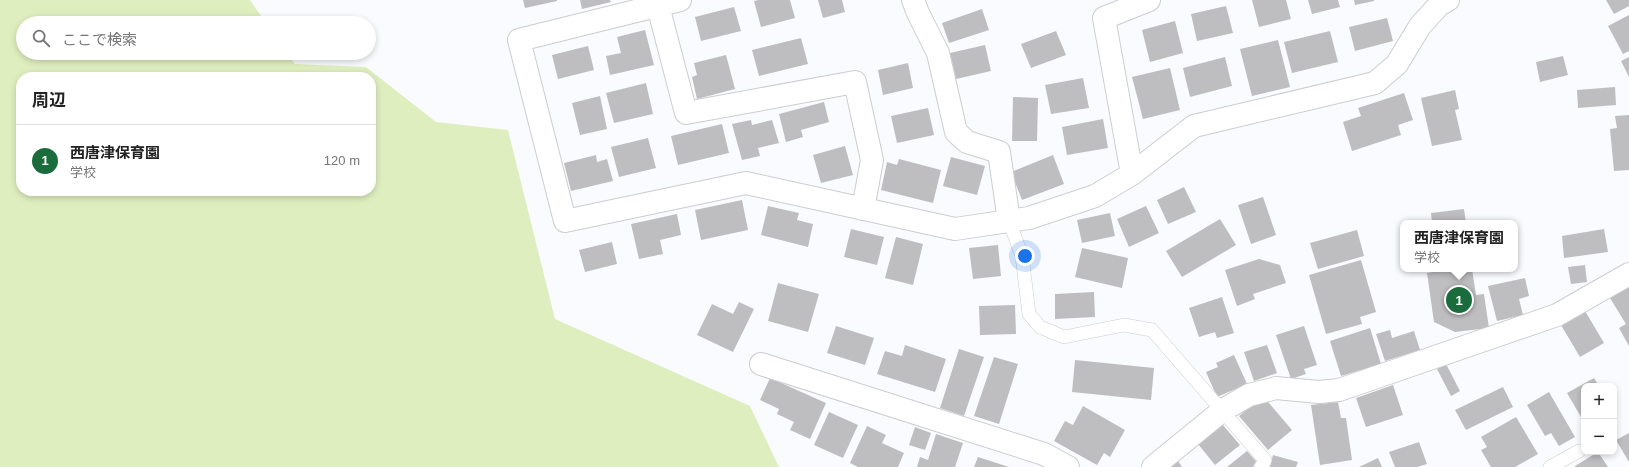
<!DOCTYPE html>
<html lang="ja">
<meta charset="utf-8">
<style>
:root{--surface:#fff;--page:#f2f2f2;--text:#222;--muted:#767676;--line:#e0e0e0;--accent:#1a6c3d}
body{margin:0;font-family:Arial,"Noto Sans JP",sans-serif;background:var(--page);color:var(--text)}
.controls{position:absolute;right:12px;bottom:12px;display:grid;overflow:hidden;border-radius:8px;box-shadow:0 2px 6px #0003}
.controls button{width:36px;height:36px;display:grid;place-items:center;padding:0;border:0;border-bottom:1px solid var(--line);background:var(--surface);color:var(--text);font:20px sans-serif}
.you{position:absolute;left:1025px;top:256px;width:14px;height:14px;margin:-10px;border:3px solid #fff;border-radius:50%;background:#1a73e8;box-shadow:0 0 0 6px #1a73e833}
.badge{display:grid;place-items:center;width:26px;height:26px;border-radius:50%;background:var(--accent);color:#fff;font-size:13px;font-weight:700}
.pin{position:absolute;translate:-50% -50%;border:2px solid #fff;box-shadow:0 1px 4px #0006}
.popup{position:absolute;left:1400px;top:220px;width:118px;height:52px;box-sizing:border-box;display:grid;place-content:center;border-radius:8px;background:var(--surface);filter:drop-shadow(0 1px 3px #0005);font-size:13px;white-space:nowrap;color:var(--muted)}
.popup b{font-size:15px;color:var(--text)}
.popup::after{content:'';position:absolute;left:50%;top:100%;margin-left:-8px;border:8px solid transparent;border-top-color:var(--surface)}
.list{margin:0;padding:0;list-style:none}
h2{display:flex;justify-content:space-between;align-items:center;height:52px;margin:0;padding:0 16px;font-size:17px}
h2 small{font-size:13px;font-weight:400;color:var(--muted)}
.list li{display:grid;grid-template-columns:26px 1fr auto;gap:12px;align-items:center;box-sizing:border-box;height:72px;padding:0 16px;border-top:1px solid var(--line)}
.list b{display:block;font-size:15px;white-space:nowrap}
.list p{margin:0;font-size:13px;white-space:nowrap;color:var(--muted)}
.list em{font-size:13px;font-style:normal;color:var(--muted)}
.icon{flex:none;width:22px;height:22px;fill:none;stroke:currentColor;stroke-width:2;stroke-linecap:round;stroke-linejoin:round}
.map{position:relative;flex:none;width:1629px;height:467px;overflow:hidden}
.search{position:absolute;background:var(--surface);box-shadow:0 2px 6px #0003;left:16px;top:16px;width:360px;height:44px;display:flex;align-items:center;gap:10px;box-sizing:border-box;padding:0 14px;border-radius:22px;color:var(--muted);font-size:15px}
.panel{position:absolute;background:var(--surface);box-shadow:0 2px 6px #0003;left:16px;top:72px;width:360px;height:124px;border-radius:16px}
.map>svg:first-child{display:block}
.green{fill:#dfeebf;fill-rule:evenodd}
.building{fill:#bebec1}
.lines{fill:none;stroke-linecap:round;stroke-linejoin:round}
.service-casing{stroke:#cccdd0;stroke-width:14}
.minor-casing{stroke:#cccdd0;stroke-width:24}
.service{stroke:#fff;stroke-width:13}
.minor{stroke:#fff;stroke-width:22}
</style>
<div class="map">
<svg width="1629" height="467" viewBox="0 0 1629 467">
<rect width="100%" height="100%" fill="#fafbfe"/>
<path class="green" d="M0,0H250L266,23H23V53H287L295,64L366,67L436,122L508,130L555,319L750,406L779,467H0ZM21,77H371V191H21Z"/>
<g class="building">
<path d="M523,0H557V1L525,8Z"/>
<path d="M580,0H610L611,2L582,9Z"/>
<path d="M759,0H790L795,18L761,27L754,1Z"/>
<path d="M818,0H842L845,12L823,18Z"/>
<path d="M1252,0H1286L1291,19L1259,27Z"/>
<path d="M1308,0H1338L1340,7L1312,14Z"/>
<path d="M1354,0H1374V1L1355,5Z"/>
<path d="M1606,0H1629V6L1614,14Z"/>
<path d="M1226,6L1233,33L1197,41L1191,14Z"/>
<path d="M734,7L741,31L701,41L695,17Z"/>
<path d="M982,9L989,30L949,43L942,23Z"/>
<path d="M1629,15V51L1623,54L1608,26Z"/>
<path d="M1387,18L1393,41L1355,51L1349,27Z"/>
<path d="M1175,21L1183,53L1150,62L1142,30Z"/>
<path d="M645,30L654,65L610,75L606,56L621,53L617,37Z"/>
<path d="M1056,31L1066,55L1031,68L1021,44Z"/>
<path d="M1330,31L1338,62L1292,73L1284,42Z"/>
<path d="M801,38L808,64L759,76L752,50Z"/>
<path d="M1278,40L1290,87L1252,96L1240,49Z"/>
<path d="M985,45L991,71L956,79L950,53Z"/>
<path d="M588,46L594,70L558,79L552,55Z"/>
<path d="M726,55L735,89L697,99L692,77L697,75L694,63Z"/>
<path d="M1563,56L1568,75L1540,82L1536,62Z"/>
<path d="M1225,57L1232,86L1190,97L1183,68Z"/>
<path d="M1629,57V77L1621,61Z"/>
<path d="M908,63L913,88L883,95L878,70Z"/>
<path d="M1170,68L1180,110L1143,119L1132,77Z"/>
<path d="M1083,78L1089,108L1051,114L1045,85Z"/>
<path d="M646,83L653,114L614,123L606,93Z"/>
<path d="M1615,87L1616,105L1578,108L1577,90Z"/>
<path d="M1455,90L1459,109L1455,110L1462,140L1432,146L1421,98Z"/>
<path d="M1404,93L1413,120L1398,125L1401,135L1352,151L1343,122L1361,116L1358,108Z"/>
<path d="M600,96L607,129L580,135L572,103Z"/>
<path d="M1013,97L1038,98L1037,141H1012Z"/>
<path d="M824,102L829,122L801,130L803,137L786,142L779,114Z"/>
<path d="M928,108L934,135L897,143L891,116Z"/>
<path d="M1629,115V170L1614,171L1610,129L1617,128L1615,116Z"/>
<path d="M1103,119L1108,148L1067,155L1062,127Z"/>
<path d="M751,120L752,125L772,120L779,143L758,148L760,156L742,160L732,124Z"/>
<path d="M722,124L729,153L678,165L671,136Z"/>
<path d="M648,138L656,168L619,177L611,147Z"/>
<path d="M845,146L853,175L821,183L813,155Z"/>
<path d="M596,155L597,162L607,159L613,181L571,191L564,163Z"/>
<path d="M1053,155L1064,184L1022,200L1011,172Z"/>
<path d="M951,157L985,166L977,195L943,186Z"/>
<path d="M899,159L941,170L933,203L881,190L887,162L897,165Z"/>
<path d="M1184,187L1196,212L1168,224L1157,200Z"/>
<path d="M1263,197L1276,235L1251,244L1238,205Z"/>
<path d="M742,200L748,230L701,240L695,210Z"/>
<path d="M768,206L799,213L797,220L813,224L808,247L761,235Z"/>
<path d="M1146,206L1159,233L1129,247L1117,219Z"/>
<path d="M1464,209L1466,223H1432L1431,213Z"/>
<path d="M1110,213L1115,236L1082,243L1077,220Z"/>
<path d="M677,214L681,235L660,240L663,254L639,259L631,224Z"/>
<path d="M1220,219L1236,245L1182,277L1166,251Z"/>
<path d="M851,229L884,237L877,265L844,257Z"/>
<path d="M1604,229L1608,252L1564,258L1562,236Z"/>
<path d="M1357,230L1364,256L1318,269L1310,243Z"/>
<path d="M896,237L923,244L913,285L885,278Z"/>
<path d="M612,242L617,264L585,272L579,250Z"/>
<path d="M998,245L1001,276L973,279L969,248Z"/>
<path d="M1082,248L1128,258L1122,288L1075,277Z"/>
<path d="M1259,259L1280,265L1286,283L1253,294L1255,299L1237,306L1225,270Z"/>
<path d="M1361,260L1376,312L1360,317L1362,324L1326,334L1309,275Z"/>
<path d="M1585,265L1587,282L1571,284L1568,267Z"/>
<path d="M1439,269H1472L1476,295L1484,294L1489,328L1455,332L1434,322L1427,273L1439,271Z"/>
<path d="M1525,278L1529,296L1519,299L1523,315L1497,321L1488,286Z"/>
<path d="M778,283L819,294L808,332L768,321Z"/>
<path d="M1629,287V346L1619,328L1626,324L1610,298Z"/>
<path d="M1094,292L1095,317L1055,319V294Z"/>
<path d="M1222,297L1234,333L1217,338L1215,332L1199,337L1189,308Z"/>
<path d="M739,302L754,309L733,352L697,335L712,304L733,314Z"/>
<path d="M1015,305L1016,334L980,335L979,306Z"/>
<path d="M1585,311L1604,343L1580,357L1561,325Z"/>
<path d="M836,326L874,338L865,365L827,353Z"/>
<path d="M1304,326L1317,365L1304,369L1306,374L1291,379L1276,335Z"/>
<path d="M1370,328L1381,364L1341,376L1330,341Z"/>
<path d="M1390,330L1392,338L1414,331L1420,350L1385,361L1376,334Z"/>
<path d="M905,345L946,359L935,392L877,374L885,351L902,356Z"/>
<path d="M1267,345L1277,373L1254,381L1244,352Z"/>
<path d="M959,349L984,357L964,416L940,408Z"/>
<path d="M1234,355L1247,384L1217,397L1206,372L1218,367L1216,363Z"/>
<path d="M994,357L1018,364L999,424L974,416Z"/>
<path d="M1075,360L1154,368L1151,400L1072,392Z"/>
<path d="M1446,364L1460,391L1451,396L1437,369Z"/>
<path d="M770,378L826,403L810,439L790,430L794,422L777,414L779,409L760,400Z"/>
<path d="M1594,378L1599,386H1584V422L1567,393Z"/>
<path d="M1393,385L1403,415L1366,427L1356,398Z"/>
<path d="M1503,387L1513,407L1466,430L1455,410Z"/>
<path d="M1549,392L1575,437L1559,446L1551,433L1545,436L1527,405Z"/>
<path d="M1263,396L1292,430L1268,450L1239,416Z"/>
<path d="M1338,402L1341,418H1346L1352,460L1320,465L1311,405Z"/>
<path d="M1083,406L1125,430L1110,457L1104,453L1097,465L1054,441L1065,421L1073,425Z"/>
<path d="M829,412L858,425L843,458L814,445Z"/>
<path d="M1516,417L1538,454L1515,467H1491L1481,450L1487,447L1481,437Z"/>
<path d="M1222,424L1240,445L1215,465L1198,444Z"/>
<path d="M867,426L886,435L882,443L904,453L898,467H858L850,463Z"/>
<path d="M915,427L931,433L925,450L909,445Z"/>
<path d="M1629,433V462L1616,440Z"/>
<path d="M936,434L963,443L955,467H917L920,457L928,460Z"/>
<path d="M1419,442L1427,464L1417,467H1395L1389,452Z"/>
<path d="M1247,451L1256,461L1253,467H1227Z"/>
<path d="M1598,452L1608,467H1575V466Z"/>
<path d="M1273,455L1298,462L1296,467H1270Z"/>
<path d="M978,457L1009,467H974Z"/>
<path d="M1378,458L1382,467H1359Z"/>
<path d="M1178,461L1182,467H1170Z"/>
</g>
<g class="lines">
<g class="service-casing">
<g id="service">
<path d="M1009,221L1022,256L1029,314L1040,327L1064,337L1124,325L1152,330L1265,460L1261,467"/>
<path d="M1550,467L1579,451"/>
</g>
</g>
<g class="minor-casing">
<g id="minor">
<path d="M680,0L519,40L565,221L746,183L955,229L1029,218L1095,196L1132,174L1194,126L1375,83L1397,64L1420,26L1439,5L1448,0"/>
<path d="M913,0L918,13L938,53L956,132L967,142L999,152L1009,221"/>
<path d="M658,6L686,113L855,82L872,160L863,209"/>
<path d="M1132,174L1104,18L1149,0"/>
<path d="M761,364L1044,454L1068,467"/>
<path d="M1153,467L1223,410L1249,395L1276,388L1319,392L1339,390L1557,315L1629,274"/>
</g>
</g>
<use href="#service" class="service"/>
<use href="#minor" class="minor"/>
</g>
</svg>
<div class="controls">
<button>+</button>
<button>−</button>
</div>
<div class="you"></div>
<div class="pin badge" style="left:1459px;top:300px">1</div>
<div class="popup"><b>西唐津保育園</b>学校</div>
<div class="search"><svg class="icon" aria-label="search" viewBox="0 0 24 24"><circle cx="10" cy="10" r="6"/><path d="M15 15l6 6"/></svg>ここで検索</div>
<section class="panel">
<h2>周辺<small></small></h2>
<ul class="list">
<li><span class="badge">1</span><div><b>西唐津保育園</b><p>学校</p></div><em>120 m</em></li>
</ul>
</section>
</div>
